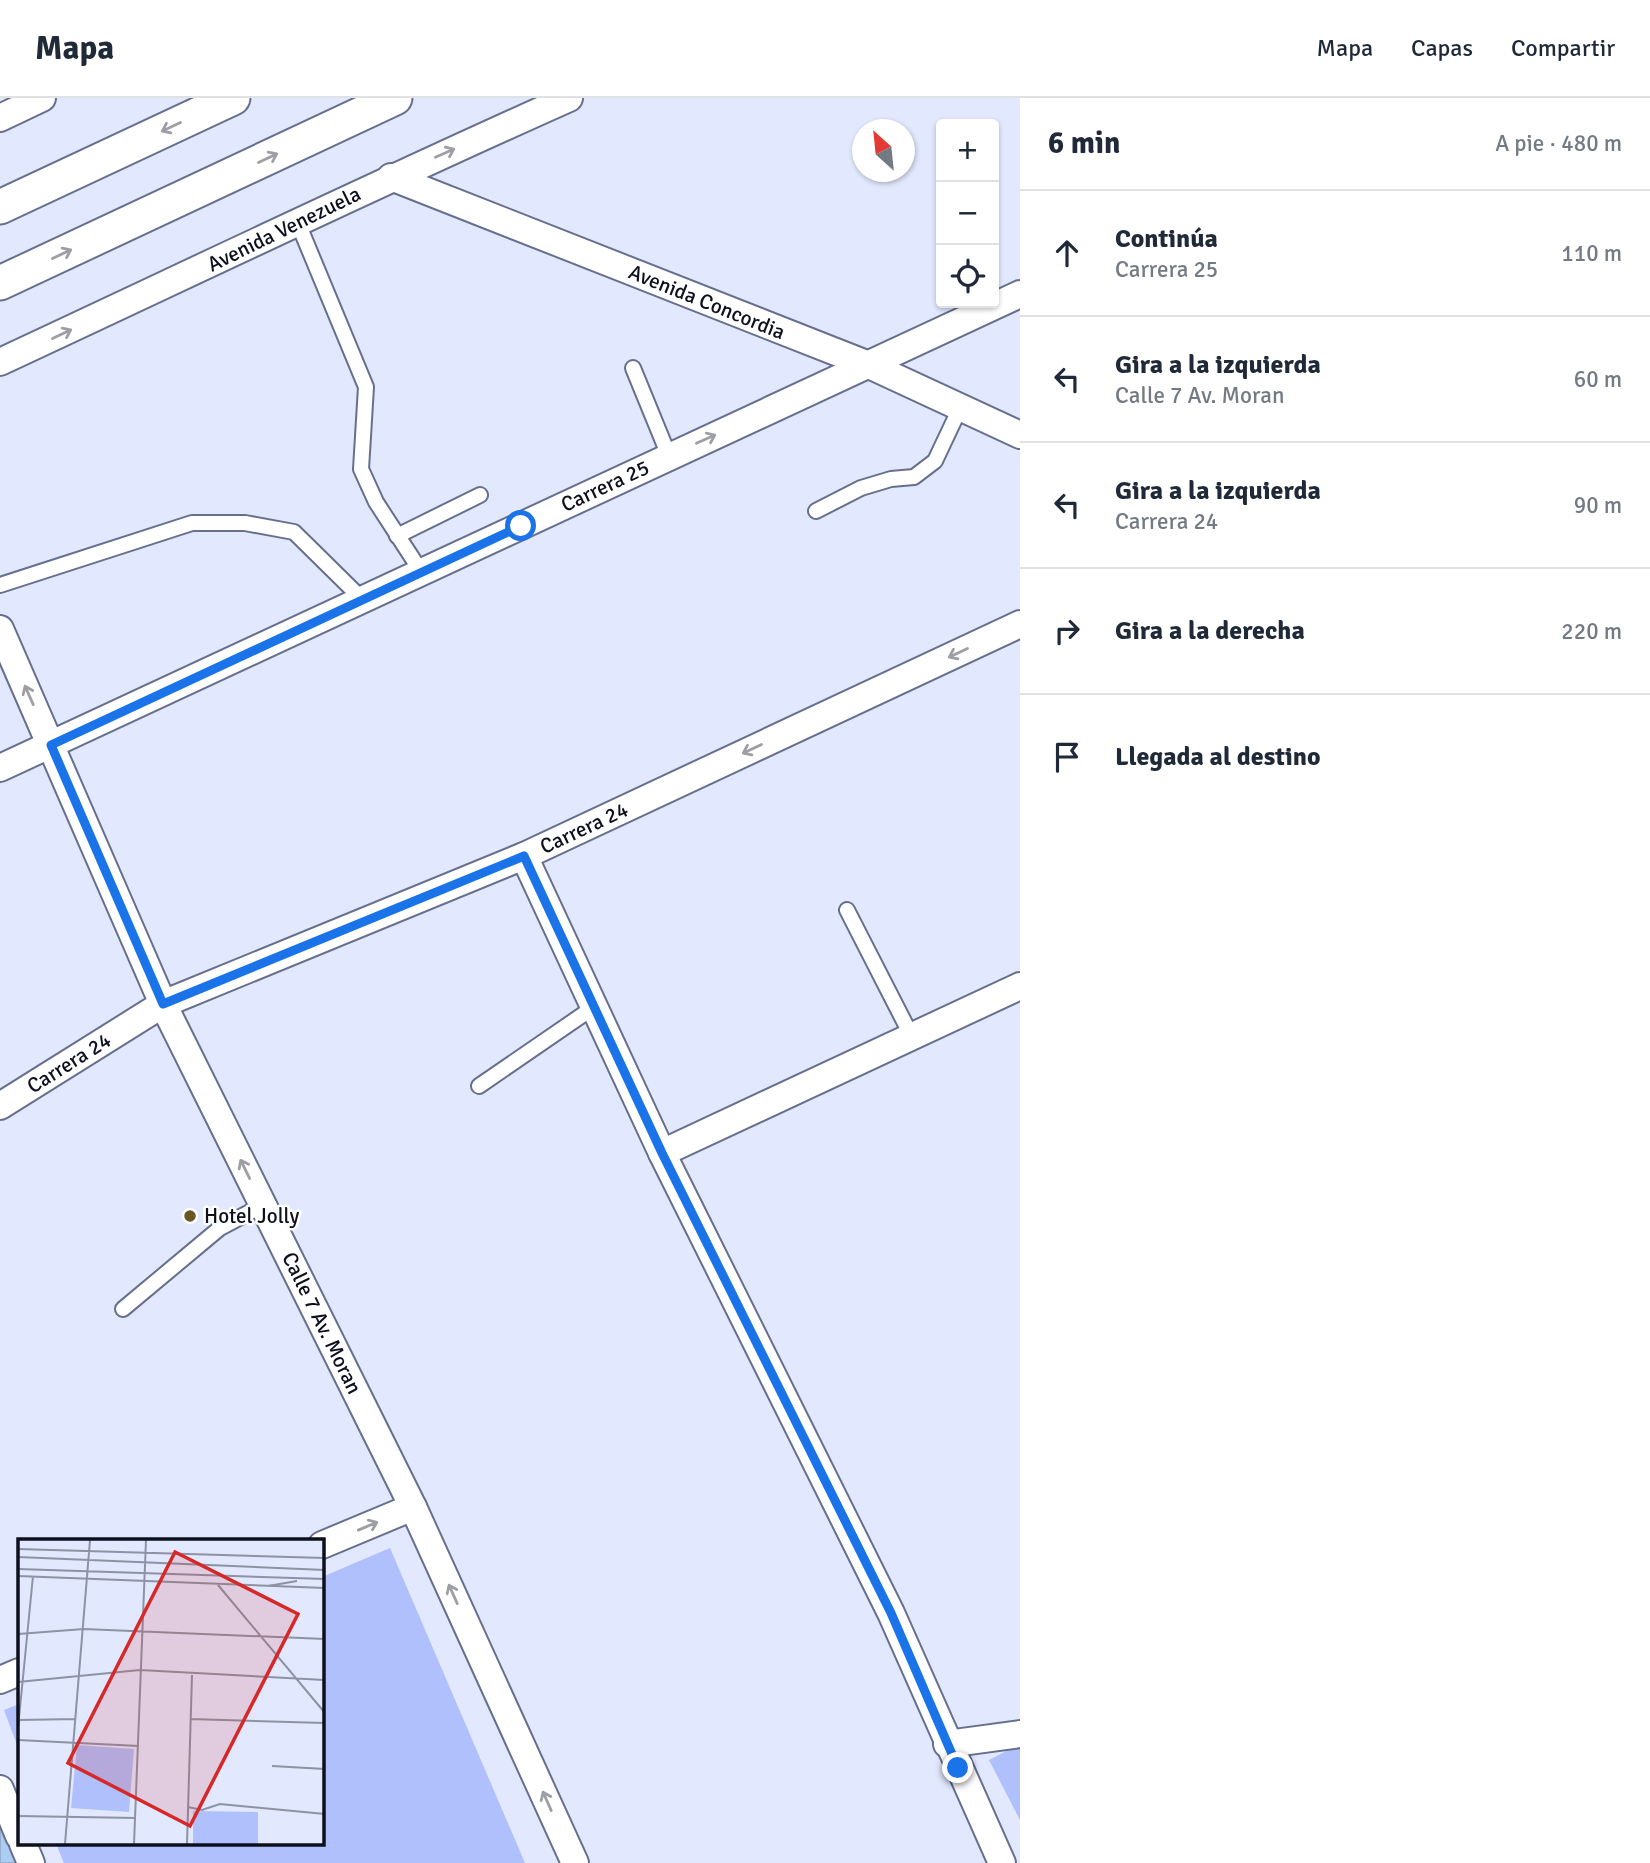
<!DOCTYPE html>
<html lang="es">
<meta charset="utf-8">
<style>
:root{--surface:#fff;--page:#f6f6f7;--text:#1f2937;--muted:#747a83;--line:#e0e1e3}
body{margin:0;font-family:Signika,sans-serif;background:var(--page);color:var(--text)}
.controls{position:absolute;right:21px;top:21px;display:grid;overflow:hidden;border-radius:7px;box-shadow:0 2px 5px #0004}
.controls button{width:63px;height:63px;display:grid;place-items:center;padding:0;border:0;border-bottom:2px solid var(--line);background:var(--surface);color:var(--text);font:35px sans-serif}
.compass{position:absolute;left:852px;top:21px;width:63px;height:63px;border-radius:50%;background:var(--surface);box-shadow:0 2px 5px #0004;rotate:333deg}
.stop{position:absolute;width:21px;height:21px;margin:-16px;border:5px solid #1a73e8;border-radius:50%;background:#fff}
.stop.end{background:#1a73e8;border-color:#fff;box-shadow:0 2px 7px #0008}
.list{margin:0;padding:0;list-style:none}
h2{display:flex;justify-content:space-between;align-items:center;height:91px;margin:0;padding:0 28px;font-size:30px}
h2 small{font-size:23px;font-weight:400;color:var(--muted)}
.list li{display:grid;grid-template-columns:46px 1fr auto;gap:21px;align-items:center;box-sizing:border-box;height:126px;padding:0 28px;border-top:2px solid var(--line)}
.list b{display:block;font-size:26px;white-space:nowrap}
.list p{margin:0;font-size:23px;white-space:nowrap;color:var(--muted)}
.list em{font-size:23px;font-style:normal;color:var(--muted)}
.icon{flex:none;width:38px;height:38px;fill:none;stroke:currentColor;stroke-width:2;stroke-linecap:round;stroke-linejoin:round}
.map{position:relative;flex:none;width:1020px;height:1765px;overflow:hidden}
header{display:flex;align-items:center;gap:42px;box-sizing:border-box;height:98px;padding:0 35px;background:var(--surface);border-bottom:2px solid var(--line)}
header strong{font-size:33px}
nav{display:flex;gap:38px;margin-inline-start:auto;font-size:24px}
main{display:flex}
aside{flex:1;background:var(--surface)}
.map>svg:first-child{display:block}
.green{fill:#afc0fc}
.building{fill:#abcdf4;stroke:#97b0cd;stroke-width:2}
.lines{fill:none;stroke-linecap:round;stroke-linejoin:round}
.service-casing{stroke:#666f8e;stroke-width:18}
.minor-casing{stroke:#666f8e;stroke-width:30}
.tertiary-casing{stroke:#666f8e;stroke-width:37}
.service{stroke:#fff;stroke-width:14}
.minor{stroke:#fff;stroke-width:26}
.tertiary{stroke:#fff;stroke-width:33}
.oneway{stroke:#9e9fa4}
.route{stroke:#1a73e8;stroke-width:9}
.poi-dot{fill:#675725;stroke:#fff;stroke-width:2.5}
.labels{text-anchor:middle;stroke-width:5;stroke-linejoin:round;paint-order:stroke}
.street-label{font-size:21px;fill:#0d101c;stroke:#fff}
.poi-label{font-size:21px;fill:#0d101c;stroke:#fff;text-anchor:start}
.inset-road{fill:none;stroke:#8d92a4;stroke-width:2}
.view{fill:#d62828;fill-opacity:0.15;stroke:#d62828;stroke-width:3.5}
.inset-edge{fill:none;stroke:#0d101c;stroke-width:3.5}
</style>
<header>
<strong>Mapa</strong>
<nav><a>Mapa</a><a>Capas</a><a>Compartir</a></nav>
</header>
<main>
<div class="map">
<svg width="1020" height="1765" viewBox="0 0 1020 1765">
<rect width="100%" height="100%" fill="#e2e9fe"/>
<g class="green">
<path d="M390,1450L525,1765H64L56,1746H322V1479Z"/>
<path d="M19,1606V1652L4,1612Z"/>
<path d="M1020,1646V1722L989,1662Z"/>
</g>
<path class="building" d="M0,1696L27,1765H0Z"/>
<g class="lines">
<g class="service-casing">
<g id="service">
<path d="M298,125L366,289L361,371L376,404L422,475"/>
<path d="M633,270L669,358"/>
<path d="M816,413L861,390L891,381L914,379L935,363L960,310"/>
<path d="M397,438L480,397"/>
<path d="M0,487L192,425H245L294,434L363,502"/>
<path d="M847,812L912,939"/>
<path d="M479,988L594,909"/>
<path d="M123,1211L220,1130L263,1107"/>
</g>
</g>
<g class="minor-casing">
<g id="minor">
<path d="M0,20L42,0"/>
<path d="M391,79L869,267L1020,337"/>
<path d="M0,264C189,176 378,85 569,0"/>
<path d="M0,531L163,906L413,1409L575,1765"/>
<path d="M0,670L1020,196"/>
<path d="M524,758L662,1055L891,1515L1002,1765"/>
<path d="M0,1008L163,906L524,758L1020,526"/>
<path d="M662,1055L1020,888"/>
<path d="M322,1447L413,1409"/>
<path d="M0,1582L19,1574"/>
<path d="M947,1646L1020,1636"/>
<path d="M0,1691L19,1738"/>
<path d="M23,1746L31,1765"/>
</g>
</g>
<g class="tertiary-casing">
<g id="tertiary">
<path d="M0,109L233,0"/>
<path d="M0,185L395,0"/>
</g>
</g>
<use href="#service" class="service"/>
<use href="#minor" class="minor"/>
<use href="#tertiary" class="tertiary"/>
</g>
<defs><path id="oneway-shaft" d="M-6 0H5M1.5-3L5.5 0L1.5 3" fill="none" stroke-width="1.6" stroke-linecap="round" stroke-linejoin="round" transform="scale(1.75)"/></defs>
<g class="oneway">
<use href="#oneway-shaft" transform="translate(171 29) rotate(155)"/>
<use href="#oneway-shaft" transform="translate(445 55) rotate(-24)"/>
<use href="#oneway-shaft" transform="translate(268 60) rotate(-25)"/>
<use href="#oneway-shaft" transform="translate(62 156) rotate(-25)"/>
<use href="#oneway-shaft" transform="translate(62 236) rotate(-25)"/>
<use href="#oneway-shaft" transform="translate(706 341) rotate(-24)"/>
<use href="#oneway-shaft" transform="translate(958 555) rotate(155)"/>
<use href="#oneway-shaft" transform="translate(29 597) rotate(-114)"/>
<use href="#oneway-shaft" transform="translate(752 651) rotate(155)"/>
<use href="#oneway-shaft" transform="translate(245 1071) rotate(-116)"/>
<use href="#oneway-shaft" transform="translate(368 1428) rotate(-23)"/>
<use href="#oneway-shaft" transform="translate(453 1496) rotate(-114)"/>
<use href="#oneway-shaft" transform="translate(547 1703) rotate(-114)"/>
</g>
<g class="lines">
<path class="route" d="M521,428L51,647L163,906L524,758L662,1055L891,1515L958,1670"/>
</g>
<circle class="poi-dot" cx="190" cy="1118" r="7"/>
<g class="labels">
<g class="street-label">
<text transform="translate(284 131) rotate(-26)" y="7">Avenida Venezuela</text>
<text transform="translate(707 204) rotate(22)" y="7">Avenida Concordia</text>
<text transform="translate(605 388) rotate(-25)" y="7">Carrera 25</text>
<text transform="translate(584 730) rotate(-25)" y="7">Carrera 24</text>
<text transform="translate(69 965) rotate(-32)" y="7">Carrera 24</text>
<text transform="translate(322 1225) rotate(64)" y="7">Calle 7 Av. Moran</text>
</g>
<g class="poi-label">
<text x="204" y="1125">Hotel Jolly</text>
</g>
</g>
<g transform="translate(18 1441)">
<rect width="306" height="306" fill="#e2e9fe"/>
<path d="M59,206L116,210L111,273L53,269ZM175,272L240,273V305H175Z" fill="#afc0fc"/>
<path class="inset-road" d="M0,10L307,19M0,18L307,31M0,30L307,40M0,37L307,49M200,46L307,174M250,47L279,42M0,95L66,90L307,100M0,143L122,131L307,141M172,180L307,184M1,181L58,180M0,189L15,37M0,201L121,207M254,227L307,230M170,268L184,271L202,265L307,275M0,277L118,279M47,305L72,1M116,305L128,1M169,305L174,136"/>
<path class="view" d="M157,13L280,75L172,287L50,224Z"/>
<rect width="306" height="306" class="inset-edge"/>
</g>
</svg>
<div class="controls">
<button>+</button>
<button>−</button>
<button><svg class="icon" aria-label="locate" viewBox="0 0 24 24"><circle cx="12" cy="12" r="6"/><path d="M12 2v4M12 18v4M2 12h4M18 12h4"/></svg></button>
</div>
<svg class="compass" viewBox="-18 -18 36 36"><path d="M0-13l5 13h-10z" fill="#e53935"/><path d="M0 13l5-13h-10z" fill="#747a83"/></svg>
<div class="stop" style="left:521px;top:428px"></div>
<div class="stop end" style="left:958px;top:1670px"></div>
</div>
<aside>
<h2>6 min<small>A pie · 480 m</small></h2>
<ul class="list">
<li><svg class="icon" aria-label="ahead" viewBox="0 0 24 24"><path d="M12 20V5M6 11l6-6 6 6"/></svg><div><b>Continúa</b><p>Carrera 25</p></div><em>110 m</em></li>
<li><svg class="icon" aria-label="left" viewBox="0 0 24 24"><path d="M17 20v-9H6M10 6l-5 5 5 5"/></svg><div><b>Gira a la izquierda</b><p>Calle 7 Av. Moran</p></div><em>60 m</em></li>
<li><svg class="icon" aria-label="left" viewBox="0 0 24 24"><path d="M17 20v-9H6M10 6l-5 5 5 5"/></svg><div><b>Gira a la izquierda</b><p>Carrera 24</p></div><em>90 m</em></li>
<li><svg class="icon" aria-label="right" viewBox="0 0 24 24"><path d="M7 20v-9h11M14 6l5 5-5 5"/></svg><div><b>Gira a la derecha</b></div><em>220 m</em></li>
<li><svg class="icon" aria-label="arrive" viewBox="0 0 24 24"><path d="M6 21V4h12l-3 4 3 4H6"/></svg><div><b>Llegada al destino</b></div></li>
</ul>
</aside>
</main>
